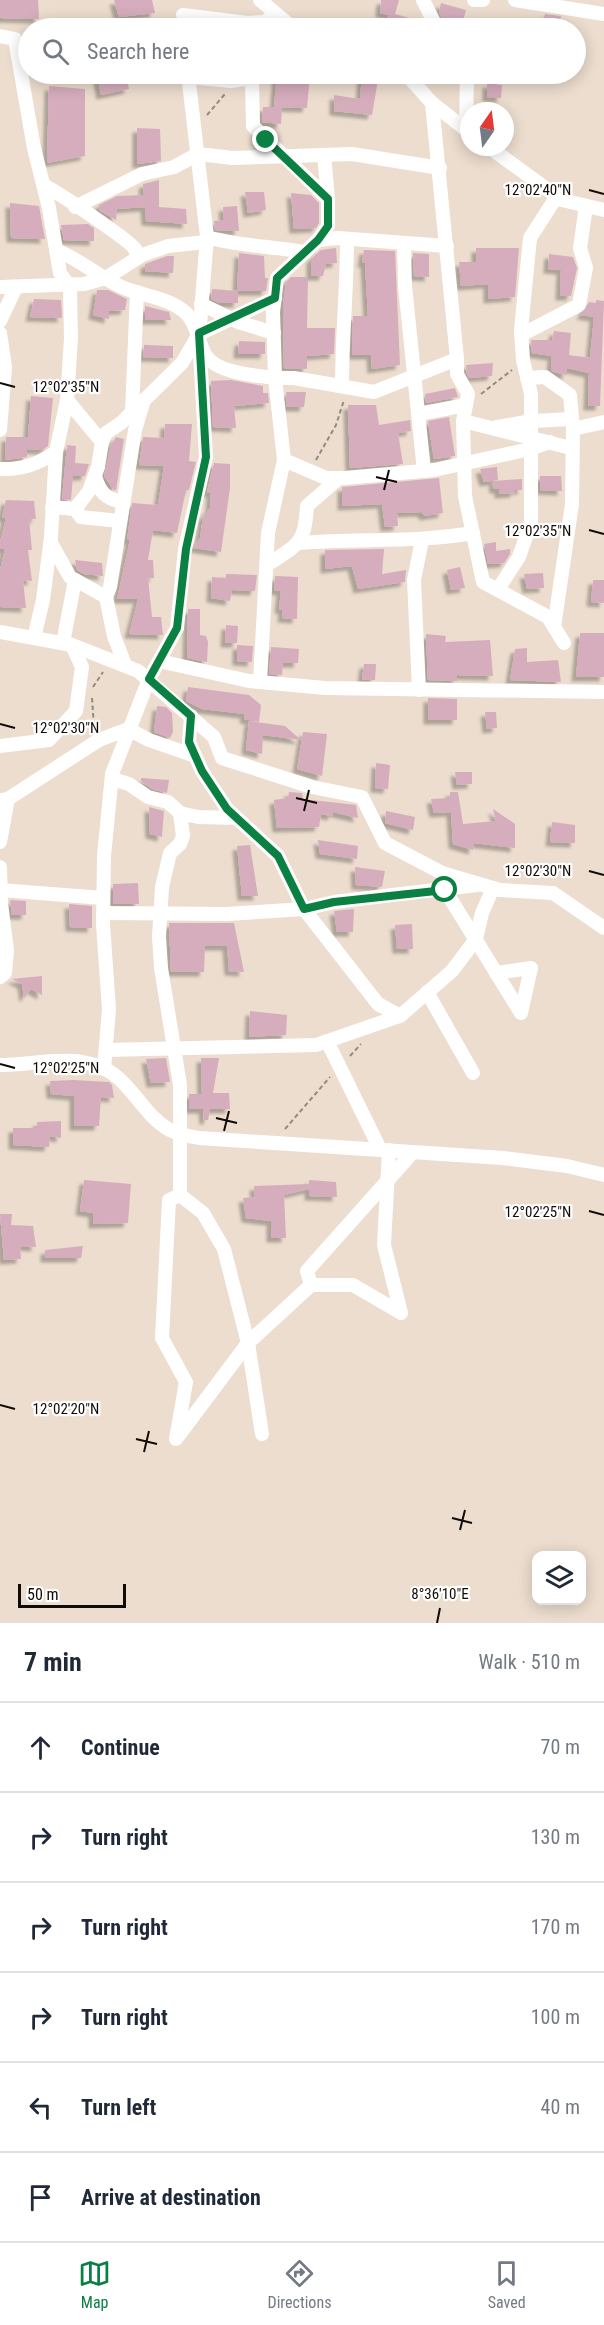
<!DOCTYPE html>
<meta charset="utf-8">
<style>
:root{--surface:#fff;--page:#f6f6f7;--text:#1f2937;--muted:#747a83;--line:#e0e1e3;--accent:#0b8043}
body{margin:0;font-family:"Roboto Condensed",sans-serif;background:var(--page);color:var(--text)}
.controls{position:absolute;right:18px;bottom:18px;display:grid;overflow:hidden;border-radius:12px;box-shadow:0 3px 15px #0003}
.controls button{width:54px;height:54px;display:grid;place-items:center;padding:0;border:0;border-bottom:2px solid var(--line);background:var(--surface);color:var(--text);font:30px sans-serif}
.compass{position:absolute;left:460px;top:102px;width:54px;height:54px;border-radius:50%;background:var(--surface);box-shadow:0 3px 15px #0003;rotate:14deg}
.scale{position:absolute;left:18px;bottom:15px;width:108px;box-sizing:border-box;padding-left:6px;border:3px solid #100b07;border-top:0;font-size:16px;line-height:21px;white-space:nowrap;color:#100b07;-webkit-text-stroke:4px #fff;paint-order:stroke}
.stop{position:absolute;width:18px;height:18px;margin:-14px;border:4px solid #0b8043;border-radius:50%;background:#fff}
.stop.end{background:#0b8043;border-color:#fff;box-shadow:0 2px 6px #0008}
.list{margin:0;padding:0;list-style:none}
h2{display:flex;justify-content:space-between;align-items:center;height:78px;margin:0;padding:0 24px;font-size:26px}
h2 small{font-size:20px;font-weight:400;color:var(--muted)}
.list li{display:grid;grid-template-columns:39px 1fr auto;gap:18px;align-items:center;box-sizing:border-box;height:90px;padding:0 24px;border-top:2px solid var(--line)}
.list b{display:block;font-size:22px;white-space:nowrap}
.list em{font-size:20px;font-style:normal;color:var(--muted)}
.icon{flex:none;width:33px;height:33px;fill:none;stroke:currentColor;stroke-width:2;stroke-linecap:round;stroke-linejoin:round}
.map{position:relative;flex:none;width:604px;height:1623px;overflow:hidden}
.search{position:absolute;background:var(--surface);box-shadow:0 3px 15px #0003;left:18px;right:18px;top:18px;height:66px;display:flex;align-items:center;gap:15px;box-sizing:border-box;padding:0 21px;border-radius:33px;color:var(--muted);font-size:22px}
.sheet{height:618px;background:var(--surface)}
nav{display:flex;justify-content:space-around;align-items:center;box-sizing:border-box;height:84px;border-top:2px solid var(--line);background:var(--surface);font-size:16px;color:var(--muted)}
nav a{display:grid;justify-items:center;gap:3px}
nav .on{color:var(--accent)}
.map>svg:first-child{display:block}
.building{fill:#d6adbd;filter:url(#shadow)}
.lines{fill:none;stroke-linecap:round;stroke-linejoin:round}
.path{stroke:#958a7f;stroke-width:2;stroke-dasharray:4.5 3;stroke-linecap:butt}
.minor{stroke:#fff;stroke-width:14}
.route{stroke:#0b8043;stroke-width:8}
.ticks{fill:none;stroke:#100b07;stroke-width:2}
.ticks-label{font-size:15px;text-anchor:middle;fill:#100b07;stroke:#fff;stroke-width:4.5;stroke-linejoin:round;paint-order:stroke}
</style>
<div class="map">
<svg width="604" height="1623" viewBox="0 0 604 1623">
<defs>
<filter id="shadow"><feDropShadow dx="-4.5" dy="4.5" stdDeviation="1.5" flood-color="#0004"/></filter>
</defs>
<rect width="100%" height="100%" fill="#ecddce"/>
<g class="building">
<path d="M0,0H38L39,19L0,18Z"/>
<path d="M114,0H152L155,13L119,17Z"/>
<path d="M381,0H399L395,14L424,22L427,28H381L389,15L380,13Z"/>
<path d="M441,3L466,10L461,28H449L450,22L443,21L439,12Z"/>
<path d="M545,14L561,16L559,28H541Z"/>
<path d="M97,74L126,75L129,89L101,95Z"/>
<path d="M277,74H310L307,108L274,107Z"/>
<path d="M362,74H379L372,115L334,111V95L360,99Z"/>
<path d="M487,83L502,85L501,98L487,97Z"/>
<path d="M49,86L85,89V156L47,163Z"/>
<path d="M263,107H282L281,124L262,122Z"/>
<path d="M137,128L160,129L161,161L137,164Z"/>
<path d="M159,180V207L186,209L187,224L146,221L145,207L117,209L116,220L99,210V205L117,196L144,195L143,184Z"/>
<path d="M245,192H264L266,210L248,213Z"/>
<path d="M291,193L311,195L319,203V223L316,228L294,229Z"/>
<path d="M10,203L39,206L45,239L11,238Z"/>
<path d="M237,206L239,231L215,230L214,221L224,220L223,207Z"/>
<path d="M88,224L94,228V241L64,240L61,225Z"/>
<path d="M336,248L337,263L326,264L323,276H311V259L321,250Z"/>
<path d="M476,248H519L515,297L488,299V284L461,286L459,262H476Z"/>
<path d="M364,250L395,251L400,365L372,369L371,355H352L353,316H368L365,263H362Z"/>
<path d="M239,253L264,256L265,278H268L266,291H238V303H219L211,299L212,289L237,291Z"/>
<path d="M413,253L429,254V277L414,276Z"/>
<path d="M549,254L573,257L577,268L571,296H560L561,270L548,269Z"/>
<path d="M167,256H174L173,273L145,271V264Z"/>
<path d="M291,277H308L307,328H335L334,354L307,356V369L284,368L283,305L286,282Z"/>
<path d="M97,290H108L127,299L125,310L109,311V319L93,315Z"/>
<path d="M34,299L61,300L62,318L30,317Z"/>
<path d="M596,300L604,301L600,406H588L589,373L567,368V375L554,372L551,370L552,356L532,353L531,340H552L554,331L571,333L569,355L590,358L594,317L581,315L589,302L596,303Z"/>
<path d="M145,306L169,312L171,320H145Z"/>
<path d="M239,341L265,342V354H238Z"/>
<path d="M144,345L173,346V358L143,357Z"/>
<path d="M493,363L492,376L469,378L467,374L466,365Z"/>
<path d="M231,380L263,386V393H268L269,403L234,406L236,428L213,427L211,381Z"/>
<path d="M455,388L458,397L426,403L425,394Z"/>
<path d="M286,392H306L304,407H287Z"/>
<path d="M31,396L53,398L48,446L42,450L27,449V457L5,460L6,437H28Z"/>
<path d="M348,405H376L379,425L410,420L411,431L398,433L403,464L350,468Z"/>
<path d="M449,417L455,456L434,459L428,421Z"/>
<path d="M165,424H192L189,461L196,462L189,490H186L177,533L153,530L148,560H153L154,578H148L152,617H161L163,635L129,634L138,599H117L130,540H127L132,503L158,505L164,466L139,465L143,437L164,438Z"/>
<path d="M116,437L124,439L116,490H114L104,476L111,445Z"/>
<path d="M67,445L76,446L75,463L89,464L85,476H73L71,500L62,499Z"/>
<path d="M214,463L230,464V488L221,552L194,548L200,538L203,517L210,508L211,493L207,492Z"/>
<path d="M497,467L498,480L484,482L480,469Z"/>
<path d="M540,476H561L562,491L540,490Z"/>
<path d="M439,478L443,513L425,516L421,512L397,513L398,526L385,527L382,504L342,506V487Z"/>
<path d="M522,479V490H515V493L499,494V489H494L493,481Z"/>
<path d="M6,500L34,501L36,519H29L32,550H28L32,581L23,580L26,608L0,607V570L5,549H0V542L6,518L2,517Z"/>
<path d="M496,542V551L510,549V554L504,563L488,564L484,544Z"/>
<path d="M384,549L382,574L406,570L405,582L358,589L352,566L325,569V550Z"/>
<path d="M75,560L102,563L103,576L84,574L77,570Z"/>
<path d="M460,567L465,588L451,590L447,570Z"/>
<path d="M543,573L544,588L527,589L524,574Z"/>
<path d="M226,574L257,575L255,591L232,590L230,601L211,598L212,577L226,578Z"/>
<path d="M275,576L298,577L297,619L282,618L283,610L279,609L281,591L274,590Z"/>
<path d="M593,580H604V603L591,602Z"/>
<path d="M188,609H200V635L206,636L208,642L207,662L187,658Z"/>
<path d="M226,625L238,626L237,643H225Z"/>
<path d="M580,633H604V677H576Z"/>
<path d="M426,634L446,636L445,642L490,640L493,676L457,675V681L428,680Z"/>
<path d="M237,645L253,646L252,662L237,661Z"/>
<path d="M271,647L299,649L298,663H283L282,675L269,674Z"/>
<path d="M527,648V662L558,660L561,682L510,680L515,649Z"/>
<path d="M364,664H376L375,680H362Z"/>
<path d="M188,687L249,695L261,705L259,722L244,719L245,714L202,709L186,701Z"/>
<path d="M428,698L457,699V720H428Z"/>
<path d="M157,706L166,707L172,713L173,732L170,738L154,732Z"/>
<path d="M485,712H496L497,728L487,729Z"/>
<path d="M249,721L285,726L301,740L263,735L262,754L246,750Z"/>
<path d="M303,732L327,734L322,776L297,769Z"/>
<path d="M376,763L390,765L388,789L375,788Z"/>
<path d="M455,772H472V784L457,785Z"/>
<path d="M141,778L169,780L167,793L152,789L141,781Z"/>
<path d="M289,792L302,793L303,799L356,805L358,818L333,812L332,816L321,814L319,827L277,828L274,800L288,798Z"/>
<path d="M450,792H458L463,824L496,821L493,809L515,824V848L474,843L473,850L453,844L451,812L434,813L431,799L450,798Z"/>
<path d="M149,807L164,811L162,837L150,834Z"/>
<path d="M386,811L415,817L413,830L385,823Z"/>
<path d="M552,822L575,825V843L550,842Z"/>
<path d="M318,840L358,846L357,859L320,854Z"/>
<path d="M250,845L258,896H242L237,846Z"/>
<path d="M355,867L385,871L382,887L356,885Z"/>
<path d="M138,883L139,904H113V884Z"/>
<path d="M10,900L26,901V915H12Z"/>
<path d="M69,904L92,906V928L70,927Z"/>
<path d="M354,909L353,932H337L334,911Z"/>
<path d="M169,923H234L244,972L229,971L227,946H205L204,972H171Z"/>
<path d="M412,924L413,949H397L395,925Z"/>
<path d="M42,976V995L31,989L24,998L22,984L12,979Z"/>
<path d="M250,1011L287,1015L286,1035L249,1037Z"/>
<path d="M166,1058L170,1082L151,1083L146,1059Z"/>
<path d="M201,1058H219L213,1093H229L230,1109H210L208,1120H204L203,1109H189V1094H202Z"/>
<path d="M74,1080L109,1082L112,1085L114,1098L101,1097L99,1126H74V1096L51,1094L50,1081Z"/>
<path d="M61,1121V1138L50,1136L49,1147L13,1145V1128H37V1122Z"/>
<path d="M84,1180L131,1184L128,1223L93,1224V1213L80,1211Z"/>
<path d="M309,1180L336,1182L337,1197L309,1196V1189L284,1195L286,1238H271V1221L246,1218L243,1198L255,1197L254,1186L309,1184Z"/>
<path d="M0,1214H12L11,1225L33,1226L36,1247L20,1246L21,1259L4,1260Z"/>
<path d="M83,1246L81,1258H45V1250Z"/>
</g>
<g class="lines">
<g class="path">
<path d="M207,115L225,94"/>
<path d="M481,394L512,370"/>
<path d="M316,460L336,425L344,400"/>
<path d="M93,687L103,672"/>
<path d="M92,698L94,728"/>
<path d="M350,1056L361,1044"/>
<path d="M285,1129L330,1077"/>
</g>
<g class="minor">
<path d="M260,0L293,28"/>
<path d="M423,0L437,28"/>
<path d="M474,0H483"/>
<path d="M515,0L604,14"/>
<path d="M183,15L247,23L265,22L275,14"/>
<path d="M0,36L15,39L34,148L49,208L60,273L70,287L71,338L67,400L56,452L51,537L43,600L34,638"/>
<path d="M406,74L432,103L469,132"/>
<path d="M188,77L231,81L244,79"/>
<path d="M466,129L467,74"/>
<path d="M489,147L562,200L604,210"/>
<path d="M324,155L328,199"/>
<path d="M43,185C55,190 129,240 135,249C136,252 137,255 137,258"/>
<path d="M75,207L142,174L174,167L198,154L233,158L352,154L440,168"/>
<path d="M207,237C238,246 271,246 303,252"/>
<path d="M318,240L338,238L447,246"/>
<path d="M404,244L405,286L424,471"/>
<path d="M56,250C81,260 100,278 124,288C144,296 171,298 187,314C198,326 198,343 206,356C219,374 255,375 275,378L273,312L277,278L318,240L328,226V199L253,126L252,80L244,79L243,74"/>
<path d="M0,287L84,284L106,278L142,255L168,246L206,242"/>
<path d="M201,304L238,322L274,333"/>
<path d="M0,321L16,287"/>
<path d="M0,333L5,367L0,430"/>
<path d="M521,335L579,305L586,268L580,248L586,206"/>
<path d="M457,359V374L468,394L463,421L465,496L483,582L548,617L564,643"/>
<path d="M527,378L545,377L570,395L573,429L572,504L554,627"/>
<path d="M342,386C342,337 347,289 347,239"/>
<path d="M67,400L102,442"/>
<path d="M132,412L137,292"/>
<path d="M418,414L466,405"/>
<path d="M463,421L571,448"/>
<path d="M497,427L532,421L572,419"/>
<path d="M573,429L604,422"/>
<path d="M284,460L326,478H345L434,470L530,449L550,442"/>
<path d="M0,469C22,470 38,464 56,452"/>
<path d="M95,476C100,493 105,498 122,502"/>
<path d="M52,507L75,509L89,491L98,467L102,442L106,433L121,423L182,363L199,334L275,298"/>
<path d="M75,509L81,517L119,521"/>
<path d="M51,543L70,577L106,597L114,636L125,665"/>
<path d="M299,543C359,538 414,543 473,533"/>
<path d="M267,565C298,544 305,545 307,506L339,478"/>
<path d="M498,589L519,557L531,522V394L523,360L521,330L530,238L557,196"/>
<path d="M106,597L110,587L135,430L144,400"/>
<path d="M0,632L72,645L138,671L214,737L222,758L312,787L362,797L385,843L442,873L500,890L553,893L604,928"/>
<path d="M63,643L75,580"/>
<path d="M159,661L249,681L325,688L604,692"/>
<path d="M260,682L268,533L284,460L275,378H294L374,392L457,359L432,103"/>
<path d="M419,690L414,580L422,540"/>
<path d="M191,716L189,742L202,771L227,809L278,856L304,909L378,1004L400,1016L452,971L476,939L482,913L493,888"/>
<path d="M0,746L49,740L76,711L82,667L72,645"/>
<path d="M112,779L129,784L148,797L168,802L180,813L198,817L236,818"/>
<path d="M0,804L99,740L128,729L149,740L195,756"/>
<path d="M180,813L183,836L180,844L170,853L162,887L159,937L161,968L180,1085V1195L169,1200L162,1338L186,1382L176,1439L248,1343L224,1249L203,1213L180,1195"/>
<path d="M0,842L8,799L2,800"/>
<path d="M0,867L1,903L7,950L5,973L0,977"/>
<path d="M0,890L103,898"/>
<path d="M445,890L521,1013L531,968L496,973"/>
<path d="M103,913L227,914L304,909L334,902L477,885"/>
<path d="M427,992L473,1073"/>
<path d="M327,1041L380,1149"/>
<path d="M106,1050L316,1045L400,1016"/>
<path d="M0,1065C33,1065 73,1053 105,1069C131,1082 143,1114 168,1129C177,1135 189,1136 199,1138L503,1158L567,1166L604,1175"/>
<path d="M104,1069L109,1009L103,924L104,856L112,774L149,679L177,628L185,549L206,457L199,338L207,237L188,74"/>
<path d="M311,1285H353L401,1313L384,1245L389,1150"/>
<path d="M262,1434L248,1343L311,1285L307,1271L413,1152"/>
</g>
</g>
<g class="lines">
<path class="route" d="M266,140L328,199V226L318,240L277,278L275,298L199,333L206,457L186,549L177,628L149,679L191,716L189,742L202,771L227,809L278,856L304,909L334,902L445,890"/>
</g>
<path class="ticks" d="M589,190L604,194M0,383L15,387M376,477L397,482M384,490L389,470M589,530L604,534M0,724L15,728M296,798L317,803M304,811L309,790M589,871L604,875M0,1064L15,1068M216,1118L237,1123M224,1131L229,1111M589,1211L604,1215M0,1405L15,1409M136,1439L157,1444M144,1452L149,1431M452,1518L472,1523M460,1530L465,1510M437,1623L440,1608"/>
<g class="ticks-label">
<text x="538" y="195">12°02'40"N</text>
<text x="66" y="392">12°02'35"N</text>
<text x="538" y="536">12°02'35"N</text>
<text x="66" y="733">12°02'30"N</text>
<text x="538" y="876">12°02'30"N</text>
<text x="66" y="1073">12°02'25"N</text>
<text x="538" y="1217">12°02'25"N</text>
<text x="66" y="1414">12°02'20"N</text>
<text x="440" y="1599">8°36'10"E</text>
</g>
</svg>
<div class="controls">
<button><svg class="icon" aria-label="layers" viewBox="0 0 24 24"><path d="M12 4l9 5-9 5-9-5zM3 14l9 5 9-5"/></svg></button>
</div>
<svg class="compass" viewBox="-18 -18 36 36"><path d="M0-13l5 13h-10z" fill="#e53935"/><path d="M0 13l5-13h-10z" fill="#747a83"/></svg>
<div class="scale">50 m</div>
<div class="stop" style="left:445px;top:890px"></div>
<div class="stop end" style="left:266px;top:140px"></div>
<div class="search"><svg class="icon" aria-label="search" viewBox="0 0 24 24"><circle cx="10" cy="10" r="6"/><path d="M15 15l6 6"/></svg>Search here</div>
</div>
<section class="sheet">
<h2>7 min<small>Walk · 510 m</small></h2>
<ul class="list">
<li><svg class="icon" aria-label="ahead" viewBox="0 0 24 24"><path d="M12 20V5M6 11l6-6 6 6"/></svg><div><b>Continue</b></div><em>70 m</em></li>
<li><svg class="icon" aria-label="right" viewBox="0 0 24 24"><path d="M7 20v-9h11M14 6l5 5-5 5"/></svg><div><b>Turn right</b></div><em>130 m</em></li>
<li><svg class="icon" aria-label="right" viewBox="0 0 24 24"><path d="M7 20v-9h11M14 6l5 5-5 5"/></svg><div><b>Turn right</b></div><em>170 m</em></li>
<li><svg class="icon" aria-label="right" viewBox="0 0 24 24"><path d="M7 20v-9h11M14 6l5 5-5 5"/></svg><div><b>Turn right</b></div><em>100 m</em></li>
<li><svg class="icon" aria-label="left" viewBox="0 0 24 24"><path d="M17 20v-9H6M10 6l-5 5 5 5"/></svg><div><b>Turn left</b></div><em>40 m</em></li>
<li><svg class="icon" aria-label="arrive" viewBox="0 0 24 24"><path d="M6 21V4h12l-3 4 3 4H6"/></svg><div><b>Arrive at destination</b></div></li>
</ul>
</section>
<nav>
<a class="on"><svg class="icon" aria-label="map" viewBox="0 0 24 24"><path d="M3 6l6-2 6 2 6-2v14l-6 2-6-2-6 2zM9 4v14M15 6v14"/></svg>Map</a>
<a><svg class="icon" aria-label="directions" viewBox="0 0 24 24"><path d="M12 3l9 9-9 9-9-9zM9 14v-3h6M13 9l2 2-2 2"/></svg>Directions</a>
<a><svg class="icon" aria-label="saved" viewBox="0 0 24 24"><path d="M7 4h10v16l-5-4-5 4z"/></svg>Saved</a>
</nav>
